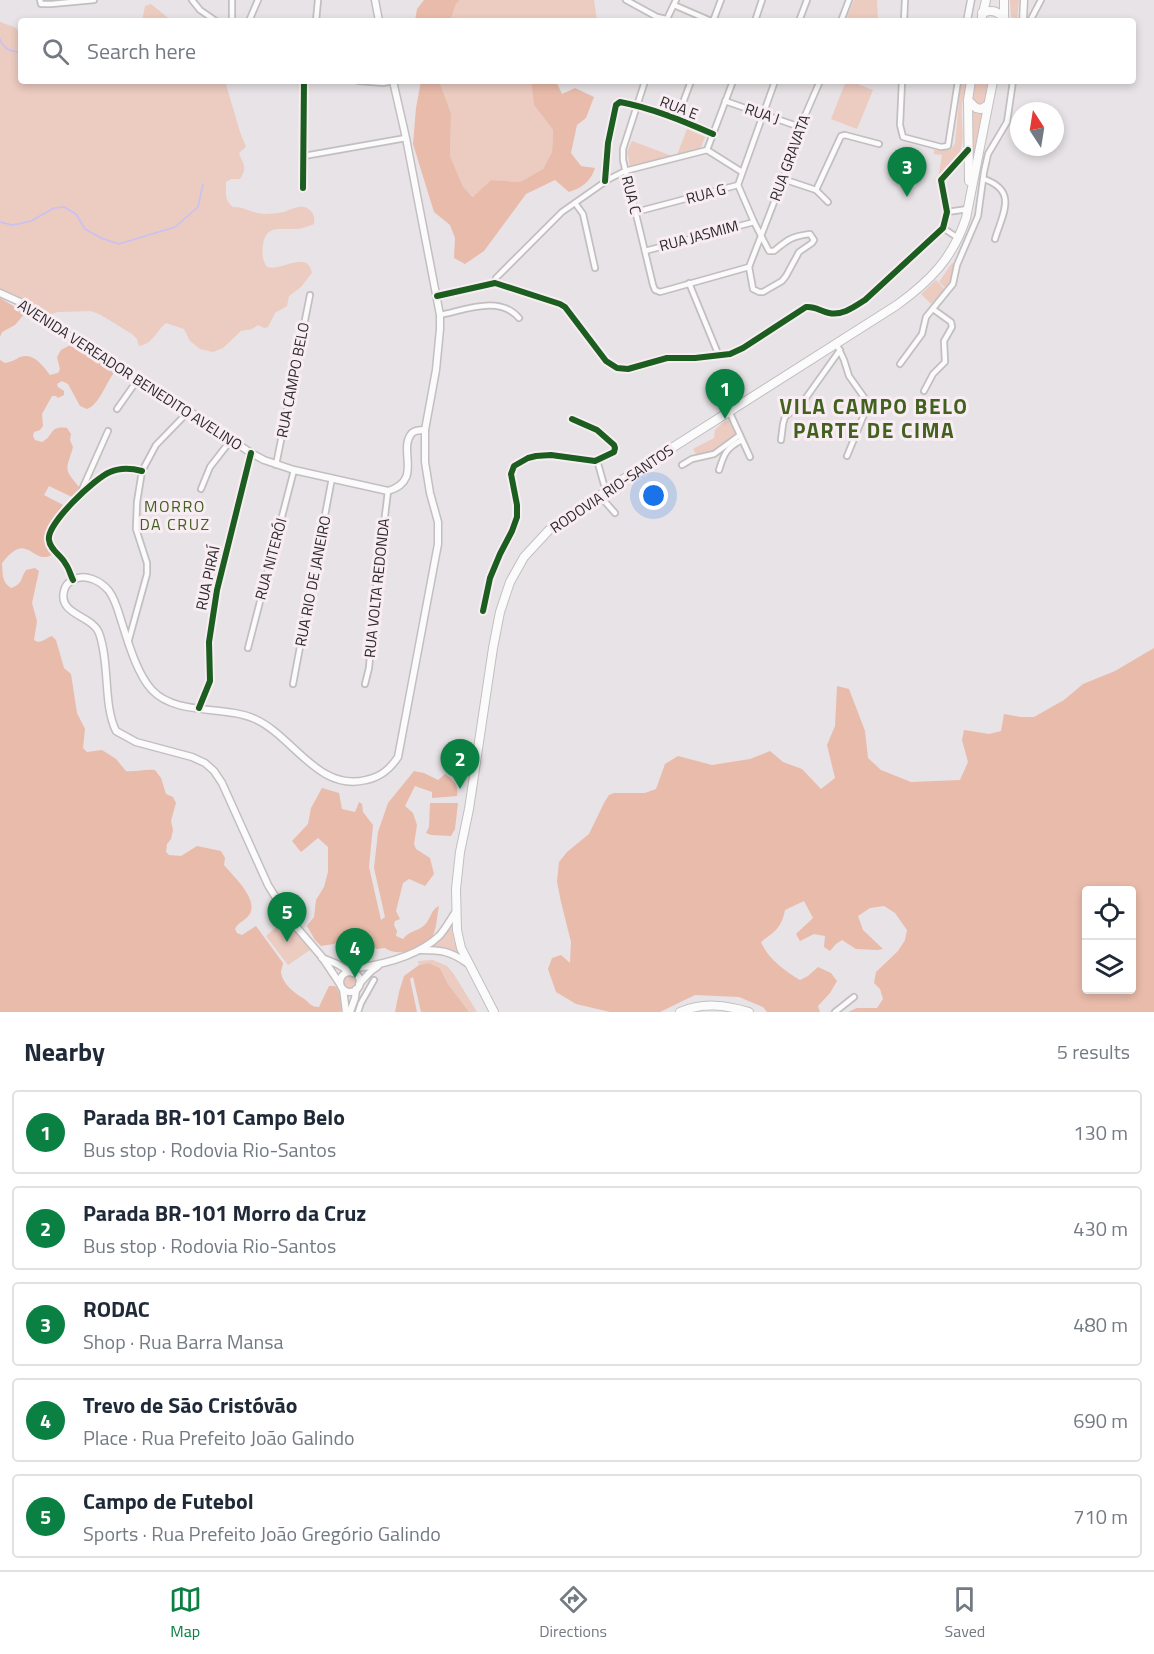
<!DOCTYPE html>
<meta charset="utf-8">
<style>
:root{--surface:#fff;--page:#f6f6f7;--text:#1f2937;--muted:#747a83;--line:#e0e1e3;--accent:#0b8043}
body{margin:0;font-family:"Titillium Web",sans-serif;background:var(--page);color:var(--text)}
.controls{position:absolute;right:18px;bottom:18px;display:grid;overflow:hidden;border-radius:6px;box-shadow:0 3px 9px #0003}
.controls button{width:54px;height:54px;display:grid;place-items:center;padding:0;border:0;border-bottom:2px solid var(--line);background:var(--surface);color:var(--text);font:30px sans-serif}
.compass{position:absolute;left:1010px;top:102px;width:54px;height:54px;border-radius:50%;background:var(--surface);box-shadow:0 3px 9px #0003;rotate:348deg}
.you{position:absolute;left:654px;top:496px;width:21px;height:21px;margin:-15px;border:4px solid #fff;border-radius:50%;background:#1a73e8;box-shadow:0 0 0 9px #1a73e833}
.badge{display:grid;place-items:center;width:39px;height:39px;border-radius:50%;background:var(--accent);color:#fff;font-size:20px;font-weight:700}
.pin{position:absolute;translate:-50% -50px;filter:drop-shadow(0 2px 3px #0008)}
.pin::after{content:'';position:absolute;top:32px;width:21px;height:18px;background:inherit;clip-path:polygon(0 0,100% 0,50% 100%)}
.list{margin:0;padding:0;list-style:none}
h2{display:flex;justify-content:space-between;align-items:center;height:78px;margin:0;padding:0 24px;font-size:26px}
h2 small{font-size:20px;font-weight:400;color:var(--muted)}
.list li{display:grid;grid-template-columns:39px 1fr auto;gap:18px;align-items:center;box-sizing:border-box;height:84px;margin:0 12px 12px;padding:0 12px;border:2px solid var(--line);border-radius:6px}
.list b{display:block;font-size:22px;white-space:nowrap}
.list p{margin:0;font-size:20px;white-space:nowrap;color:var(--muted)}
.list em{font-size:20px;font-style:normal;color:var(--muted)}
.icon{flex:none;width:33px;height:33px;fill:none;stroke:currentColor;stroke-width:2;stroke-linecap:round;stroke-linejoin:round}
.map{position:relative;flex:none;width:1154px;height:1012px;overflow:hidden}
.search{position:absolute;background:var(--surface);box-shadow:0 3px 9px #0003;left:18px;right:18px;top:18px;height:66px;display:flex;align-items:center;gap:15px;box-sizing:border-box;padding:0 21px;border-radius:6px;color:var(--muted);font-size:22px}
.sheet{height:558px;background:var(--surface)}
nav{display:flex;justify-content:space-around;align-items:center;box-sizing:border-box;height:84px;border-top:2px solid var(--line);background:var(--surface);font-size:16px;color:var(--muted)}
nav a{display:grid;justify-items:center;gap:3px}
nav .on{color:var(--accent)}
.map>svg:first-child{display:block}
.green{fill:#eccbc0}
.forest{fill:#e9bbaa;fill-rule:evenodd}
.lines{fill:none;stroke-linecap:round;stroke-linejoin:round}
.stream{stroke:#c6c1f7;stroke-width:1.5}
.street-casing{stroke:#c3bfc1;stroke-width:8}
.secondary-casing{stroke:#c3bfc1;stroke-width:9}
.highway-casing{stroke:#c3bfc1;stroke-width:10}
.street{stroke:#fcfbfb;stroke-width:4.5}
.secondary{stroke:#fcfbfb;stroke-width:6}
.highway{stroke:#fcfbfb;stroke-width:8}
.cycleway-casing{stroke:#f8edf3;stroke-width:10}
.cycleway{stroke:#1b5e20;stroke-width:6}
.labels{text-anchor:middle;stroke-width:6;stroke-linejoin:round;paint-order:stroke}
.street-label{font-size:15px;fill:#2e2a2c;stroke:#f8edf3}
.neighbourhood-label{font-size:16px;letter-spacing:1.5px;fill:#42601e;stroke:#f8edf3}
.district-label{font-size:21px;font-weight:bold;letter-spacing:1.5px;fill:#42601e;stroke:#f8edf3}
</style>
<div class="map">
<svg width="1154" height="1012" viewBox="0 0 1154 1012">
<rect width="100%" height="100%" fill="#e8e3e6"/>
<g class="green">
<path d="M460,0H594L597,21H573L569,18L564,19V21H450L456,4Z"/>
<path d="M854,0H877L878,21H856L847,17Z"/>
<path d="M1010,0H1019L1017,21H1013L1015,18L1011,17Z"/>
<path d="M151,4L172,21H142L145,6Z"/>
<path d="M0,22L14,27L21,32V81H225L240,132L246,147L239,153C243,165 248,167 240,179H231L226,182C226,192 224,200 233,207C246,207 253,214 265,214C271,214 278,213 284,212C289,210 293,208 298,207C309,205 316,214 314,224C308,226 302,229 296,229C280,230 266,224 263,245C262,253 262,260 267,267C282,272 307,249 312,273L301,287L289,296L287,306L275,313L268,327L264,328L258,325L252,329L241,331L223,348L213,352L200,349L190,341L184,329L166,323C156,331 153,344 139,346L137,339L132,334L101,315L91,311L57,312L43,318L0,293Z"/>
<path d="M439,81H531L534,105L553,130L552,152L543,169L520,182L491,180L474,197L463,188L450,156L451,113Z"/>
<path d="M846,81H850L873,90L857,129L831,119Z"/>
<path d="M961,81H967C966,89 963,96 962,104C960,125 969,146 953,163C949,167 945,172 939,174L942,155L934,154V150H950L955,144Z"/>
<path d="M975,81H988L984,103L979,106L973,103Z"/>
<path d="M971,112L979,114L984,112L972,164Z"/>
<path d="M687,129L705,137L700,150L677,155Z"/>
<path d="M632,141L672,156L630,167L627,152Z"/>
<path d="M952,263L956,264L954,277L946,289L939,282Z"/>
<path d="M936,280L945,290L931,304L921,294Z"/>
<path d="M729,420L732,422L738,435L713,453L697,456L693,449L714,438L715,430L722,423Z"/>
<path d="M285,919L310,950L288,965L266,936Z"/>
<path d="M451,924L454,941L459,953L447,948L431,947L441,938Z"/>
<path d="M433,960L447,966L453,973L477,1012H469L448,984L440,968L429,963L419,965L418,961Z"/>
<circle cx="349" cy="982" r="7"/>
</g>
<g class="forest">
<path d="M424,0H460L456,4L450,21H415L417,9Z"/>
<path d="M421,81H439L451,113L450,156L463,187L473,197L491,180L520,182L543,169L552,152L553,130L534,105L531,81H556L562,94L575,88L594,97L586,118L577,125L571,153L581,166L595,168C591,181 582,188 569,192L555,180L526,194L484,251L465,264L454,258L455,238L450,225L434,212L413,144L416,108Z"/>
<path d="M0,298L25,313L15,325L2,332L0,337Z"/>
<path d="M72,344L114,373C105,384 100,404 87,409L80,406L68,384L62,381L57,384L58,387L64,391V395L58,398L56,396H52L42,414L43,426L40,430L34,432L33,436L35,440L42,442C54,436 49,425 67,428L71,434L70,440L73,447C67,470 62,467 79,487L78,493L74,498L49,486L44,495L67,507C58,517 41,532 48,546C49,549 52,551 53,554C32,568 29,528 2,563C3,573 1,582 11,588C23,584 20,579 26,570L35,568L39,571L32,603L37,621L34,640C41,645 45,638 52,636L56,640L64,668L71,674L77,713L85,729L83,748L87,752L102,750L116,759L126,771C136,772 145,769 155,770L161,778L166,794L173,797L176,803L171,821L173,830L171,839L167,844L166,852L169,855L181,856L197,846L221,851L225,858L224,865C233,876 260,900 249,915C245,921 238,922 235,929L237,933L242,935L256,926L283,963C283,966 281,969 281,973C283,984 294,993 303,998C309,1002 310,1007 319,1007L329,986H335C341,992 341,1004 341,1012H0V360L5,363C11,362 15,360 20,357C34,352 43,366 50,375L58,373L60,369L57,357L61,350Z"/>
<path d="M1154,648V1012H848L857,1008H877L883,999L880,989L874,983L876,972L898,951L905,940L907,930L895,913L884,906L870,908L858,916L863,930L883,949L877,950L856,949L842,940L836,944L830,951L824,947L825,936L814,934L800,941L796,934L813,918L804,901L785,910C781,929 775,931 761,942C768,959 785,971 800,980L808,976L818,967L831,973L837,981L830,993L818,1006L820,1012H767L763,1007L739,997L695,995L660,1012H610L576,1004L556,992L548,969L552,958L561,955L570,963L571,942L561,902L557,882L559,862L567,852L589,834L604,803L609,795L614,793H645L656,789L665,764L678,756L712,765L750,759L770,751L783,762L802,769L821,789L835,778L827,745L835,726L837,686L849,689L865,731L868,758L881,770L911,782L960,780L968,762L962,740L964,730L989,734L1001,731L1004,714L1021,717H1034L1064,700L1083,684L1115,671ZM1086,891H1132V990H1086Z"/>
<path d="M414,771L424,773L438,780L445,774C454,781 459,785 457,796L432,798V792L415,786L405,806L413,813L417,825L414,844L416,849L430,858L434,874L425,886L409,879L403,883L396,911L400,919L395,921L394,925L397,931L396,936L403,939C411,929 420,932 427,922C432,915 431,910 439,906C437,915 437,927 433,935C426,949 398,958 385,948L377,949L357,937L346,936L334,944L321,946L315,940L307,926L314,917L316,900L324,887L328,872V847L318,838L301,852L292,841L308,824L311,808L322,788L339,793L342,809L355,812L359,802L362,804L363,812L373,825L369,867L381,920L385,917L374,868L378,832L388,803Z"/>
<path d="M430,803H458L455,829L451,836L431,835L426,833L429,827Z"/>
<path d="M429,963L440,968L448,984L469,1012H421L413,977L410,979L417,1012H395L399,992L404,976L419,965Z"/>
</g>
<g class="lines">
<g class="stream">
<path d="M0,39C3,49 11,52 21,52"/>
<path d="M0,222L12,225L18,224L31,221L54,208L64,207L76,214L85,229L101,238L119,244L175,227L198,207L203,184"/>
</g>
<g class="street-casing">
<g id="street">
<path d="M40,0L41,4H51L94,0"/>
<path d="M192,0L200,10L216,21"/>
<path d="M626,0L657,17L666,19"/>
<path d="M674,5L711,21"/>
<path d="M232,21V0"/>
<path d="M249,21L258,0"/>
<path d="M316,21L318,0"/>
<path d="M666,21L676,0"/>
<path d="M713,21L721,0"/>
<path d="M755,21L762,0"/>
<path d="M799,21L807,0"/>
<path d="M841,21L849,0"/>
<path d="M904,21L905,0"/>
<path d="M1030,21L1041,0"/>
<path d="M359,81L383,83L393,81"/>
<path d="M645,81L623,149V160L653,285L655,290L660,292L749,267L783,179L800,127L820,81"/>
<path d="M902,81L900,125L903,137L941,147L948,146L958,81"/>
<path d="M725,101L800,127"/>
<path d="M677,119L691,81"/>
<path d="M707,150L733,81"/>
<path d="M707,150L742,172"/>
<path d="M304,156L406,138"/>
<path d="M783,179L816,190L828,202"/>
<path d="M984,179C1018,191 1003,213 995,239"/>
<path d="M605,181L608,143L616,105L620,102C652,108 683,121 713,134"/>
<path d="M738,185L754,222L769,251H774C787,240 792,236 810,234L814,240L812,243L799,252L786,276L782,281L763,292H759L753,289L749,267"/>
<path d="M738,185L775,81"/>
<path d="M303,188L304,81"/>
<path d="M816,190L841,136L845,135L879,144"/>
<path d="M575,203L583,214L595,268"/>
<path d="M636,212L738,185"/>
<path d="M947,212L968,209"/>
<path d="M943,228L958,238"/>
<path d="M645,251L754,222"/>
<path d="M495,283L496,278L562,212L609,179L625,171L707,150"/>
<path d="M689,283L719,356"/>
<path d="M437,296L495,283L560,304L565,307L606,361L617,368L628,369L667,358H695L730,354L743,348L806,307C815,306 820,311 829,313C842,316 854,307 865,300L943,228L947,212L941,180L968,150"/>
<path d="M440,315C465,310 500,295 519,318"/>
<path d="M836,343L844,360L849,376L866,400V408L863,417L847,456"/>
<path d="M900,364L922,334L926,317L953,284L957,265L978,216L984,172L988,154L1007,122L1013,81"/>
<path d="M924,391L933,374L945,362L944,341L952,327L951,322L933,309"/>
<path d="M117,409L136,382"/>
<path d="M729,411L750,457"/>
<path d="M781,440L783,424L785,417L803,402L840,350"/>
<path d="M597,460L606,492"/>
<path d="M276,465L310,295"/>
<path d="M682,465L692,459L714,454L740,435"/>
<path d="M719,470C724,454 726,448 742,440"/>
<path d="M201,489L210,467L231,440"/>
<path d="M80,494L108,431"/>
<path d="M600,496L615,513"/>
<path d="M73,580C70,574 69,568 65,563C61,555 50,550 49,540C46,524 95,478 110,472C121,467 131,468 142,471"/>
<path d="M483,611L490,578L500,554L512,531L517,517V505L511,474L514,466L528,458L536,456L551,455L595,461L614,452L615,448L614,445L597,430L572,419"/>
<path d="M128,643L147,574V563L136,529L137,502L142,471L156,445L189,411"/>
<path d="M248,648L294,470"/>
<path d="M293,684L332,478"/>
<path d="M365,684L369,668L375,597L388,491"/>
<path d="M199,708L210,681L209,642L217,590L251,453"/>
<path d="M358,1012L361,1003L374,980"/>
<path d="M835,1012L854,997"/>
</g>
</g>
<g class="secondary-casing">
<g id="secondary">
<path d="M375,0L379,21"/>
<path d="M967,21L971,0"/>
<path d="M1023,21L1024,0"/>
<path d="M0,293L20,302L136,382L189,411L251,453L264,460L294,470L388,491C424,480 397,450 412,433C415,430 421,430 425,430"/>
<path d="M421,950C441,950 450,951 467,963"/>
<path d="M322,958L337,964L350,972"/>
<circle cx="350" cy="982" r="10"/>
<path d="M353,973L354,969L357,968C385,964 418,956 439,936C445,930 450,920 455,913"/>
<path d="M340,984L322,957L287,916L268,885L222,783L214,771L205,763L192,757L136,742L116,731C103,705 110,663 99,633C92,615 58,615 64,591C65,586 69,582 73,580C85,573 101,581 109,591C115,599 118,610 121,620C128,642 137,674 152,690C176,716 224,705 255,719C293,736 318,792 366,780C381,777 390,769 398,757L438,544V522L430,493L425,462V430L436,370L440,329V315L406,138L393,81"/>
<path d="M359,984L371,971L378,966"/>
<path d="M343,989L346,1012"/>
<path d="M350,1012L355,998L356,989"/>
</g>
</g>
<g class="highway-casing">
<g id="highway">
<path d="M982,13C991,9 996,11 1004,17"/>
<path d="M1004,20V0"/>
<path d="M981,21L986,0"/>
<path d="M968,100L976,108L981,109L988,105"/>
<path d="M969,181L968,100L971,81"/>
<path d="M494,1012L461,948L457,930L456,889L460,852L469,809L493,648L500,612L510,582L524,557L549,530L634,472L897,305C930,281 953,258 966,218L993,81"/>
<path d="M680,1012C703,1002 726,1005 749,1012"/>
</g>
</g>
<use href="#street" class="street"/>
<use href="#secondary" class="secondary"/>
<use href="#highway" class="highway"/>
<g class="cycleway-casing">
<g id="cycleway">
<path d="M605,181L608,143L616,105L620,102C652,108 683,121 713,134"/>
<path d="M303,188L304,81"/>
<path d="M437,296L495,283L560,304L565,307L606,361L617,368L628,369L667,358H695L730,354L743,348L806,307C815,306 820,311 829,313C842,316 854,307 865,300L943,228L947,212L941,180L968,150"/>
<path d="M73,580C70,574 69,568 65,563C61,555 50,550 49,540C46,524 95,478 110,472C121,467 131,468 142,471"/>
<path d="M483,611L490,578L500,554L512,531L517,517V505L511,474L514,466L528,458L536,456L551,455L595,461L614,452L615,448L614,445L597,430L572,419"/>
<path d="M199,708L210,681L209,642L217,590L251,453"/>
</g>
</g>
<use href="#cycleway" class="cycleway"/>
</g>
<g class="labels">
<g class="street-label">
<text transform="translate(679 108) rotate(21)" y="5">RUA E</text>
<text transform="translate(762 114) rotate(19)" y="5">RUA J</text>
<text transform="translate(790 158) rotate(-70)" y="5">RUA GRAVATA</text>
<text transform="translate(706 194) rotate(-15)" y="5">RUA G</text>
<text transform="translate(631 195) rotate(76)" y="5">RUA C</text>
<text transform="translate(699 236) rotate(-15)" y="5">RUA JASMIM</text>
<text transform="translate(130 375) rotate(33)" y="5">AVENIDA VEREADOR BENEDITO AVELINO</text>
<text transform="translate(293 380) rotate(-79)" y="5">RUA CAMPO BELO</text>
<text transform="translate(612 489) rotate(-34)" y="5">RODOVIA RIO-SANTOS</text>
<text transform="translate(271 559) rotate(-75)" y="5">RUA NITERÓI</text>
<text transform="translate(208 578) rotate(-78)" y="5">RUA PIRAÍ</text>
<text transform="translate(313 581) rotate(-79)" y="5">RUA RIO DE JANEIRO</text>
<text transform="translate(377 588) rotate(-84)" y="5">RUA VOLTA REDONDA</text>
</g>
<g class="neighbourhood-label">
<text x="175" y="512">MORRO<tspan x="175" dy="18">DA CRUZ</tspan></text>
</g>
<g class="district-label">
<text x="874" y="414">VILA CAMPO BELO<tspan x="874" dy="24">PARTE DE CIMA</tspan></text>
</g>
</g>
</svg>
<div class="controls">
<button><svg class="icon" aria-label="locate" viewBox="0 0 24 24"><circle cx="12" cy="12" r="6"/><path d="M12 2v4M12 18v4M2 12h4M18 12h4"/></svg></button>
<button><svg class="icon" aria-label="layers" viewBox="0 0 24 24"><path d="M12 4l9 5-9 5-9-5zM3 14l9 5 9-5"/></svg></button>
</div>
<svg class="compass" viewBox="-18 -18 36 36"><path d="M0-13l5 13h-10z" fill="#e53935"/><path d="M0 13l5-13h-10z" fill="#747a83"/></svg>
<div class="you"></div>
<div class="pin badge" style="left:725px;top:419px">1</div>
<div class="pin badge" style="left:460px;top:789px">2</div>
<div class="pin badge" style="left:907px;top:197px">3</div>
<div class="pin badge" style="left:355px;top:978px">4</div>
<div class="pin badge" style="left:287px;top:942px">5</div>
<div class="search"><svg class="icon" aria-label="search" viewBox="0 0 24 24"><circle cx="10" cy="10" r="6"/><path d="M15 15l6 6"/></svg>Search here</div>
</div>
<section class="sheet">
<h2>Nearby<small>5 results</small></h2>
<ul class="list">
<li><span class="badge">1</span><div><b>Parada BR-101 Campo Belo</b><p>Bus stop · Rodovia Rio-Santos</p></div><em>130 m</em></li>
<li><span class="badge">2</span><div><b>Parada BR-101 Morro da Cruz</b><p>Bus stop · Rodovia Rio-Santos</p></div><em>430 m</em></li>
<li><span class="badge">3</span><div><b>RODAC</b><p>Shop · Rua Barra Mansa</p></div><em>480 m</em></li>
<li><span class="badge">4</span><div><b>Trevo de São Cristóvão</b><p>Place · Rua Prefeito João Galindo</p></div><em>690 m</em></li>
<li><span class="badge">5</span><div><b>Campo de Futebol</b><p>Sports · Rua Prefeito João Gregório Galindo</p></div><em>710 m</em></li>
</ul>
</section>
<nav>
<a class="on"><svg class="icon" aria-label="map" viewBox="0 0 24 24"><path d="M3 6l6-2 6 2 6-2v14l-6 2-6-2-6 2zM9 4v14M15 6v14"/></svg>Map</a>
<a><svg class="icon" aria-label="directions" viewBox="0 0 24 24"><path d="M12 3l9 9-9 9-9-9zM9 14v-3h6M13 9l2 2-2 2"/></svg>Directions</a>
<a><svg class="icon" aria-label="saved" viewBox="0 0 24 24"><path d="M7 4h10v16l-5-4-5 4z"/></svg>Saved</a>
</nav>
